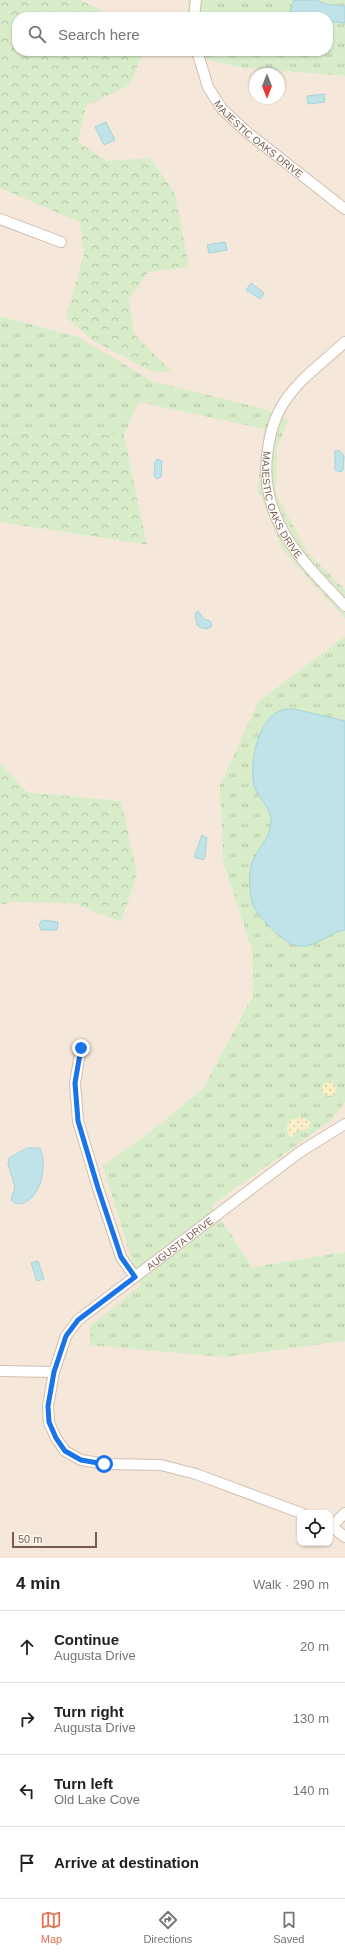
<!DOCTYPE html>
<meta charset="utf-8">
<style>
:root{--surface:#fff;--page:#f2f2f2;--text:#202124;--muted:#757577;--line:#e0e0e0;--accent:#e76f51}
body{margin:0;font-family:Arial,sans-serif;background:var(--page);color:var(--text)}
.controls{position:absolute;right:12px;bottom:12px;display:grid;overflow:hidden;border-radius:8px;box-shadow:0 1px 3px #0004}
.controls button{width:36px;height:36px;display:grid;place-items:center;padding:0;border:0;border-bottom:1px solid var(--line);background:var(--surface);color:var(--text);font:20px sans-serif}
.compass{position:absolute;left:249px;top:68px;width:36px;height:36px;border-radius:50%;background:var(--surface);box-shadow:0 1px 3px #0004;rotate:180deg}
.scale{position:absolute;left:12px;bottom:10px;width:85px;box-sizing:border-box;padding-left:4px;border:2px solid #7a5c4d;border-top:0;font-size:11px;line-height:14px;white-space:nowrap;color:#7a5c4d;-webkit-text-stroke:3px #fffaf3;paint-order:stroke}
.stop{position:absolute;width:12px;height:12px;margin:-9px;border:3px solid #1a73e8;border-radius:50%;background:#fff}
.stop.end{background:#1a73e8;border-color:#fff;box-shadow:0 1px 4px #0008}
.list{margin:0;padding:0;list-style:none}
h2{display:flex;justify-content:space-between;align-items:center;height:52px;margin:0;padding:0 16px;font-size:17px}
h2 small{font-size:13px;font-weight:400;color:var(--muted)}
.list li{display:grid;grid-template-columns:26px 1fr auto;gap:12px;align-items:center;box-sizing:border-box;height:72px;padding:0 16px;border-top:1px solid var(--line)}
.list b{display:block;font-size:15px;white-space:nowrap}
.list p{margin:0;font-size:13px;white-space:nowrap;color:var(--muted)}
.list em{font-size:13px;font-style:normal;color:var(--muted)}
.icon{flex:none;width:22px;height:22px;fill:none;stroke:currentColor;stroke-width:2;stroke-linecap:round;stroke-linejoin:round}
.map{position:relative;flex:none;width:345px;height:1558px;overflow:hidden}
.search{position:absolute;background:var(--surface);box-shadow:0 1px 3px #0004;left:12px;right:12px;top:12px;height:44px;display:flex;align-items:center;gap:10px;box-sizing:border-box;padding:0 14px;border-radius:16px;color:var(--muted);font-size:15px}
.sheet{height:340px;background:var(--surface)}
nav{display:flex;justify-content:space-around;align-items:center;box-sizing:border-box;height:56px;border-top:1px solid var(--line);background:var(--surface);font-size:11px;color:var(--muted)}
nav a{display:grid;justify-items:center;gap:2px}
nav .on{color:var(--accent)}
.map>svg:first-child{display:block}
.residential{fill:#f5e8da;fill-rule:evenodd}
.grass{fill:url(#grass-tufts)}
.forest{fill:url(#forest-crowns)}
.sand{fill:url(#sand-dots)}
.water{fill:#bfe3e8;stroke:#a5d3da}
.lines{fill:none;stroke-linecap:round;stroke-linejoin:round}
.minor-casing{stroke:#d1beb0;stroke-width:12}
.minor{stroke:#fff;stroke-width:10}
.route{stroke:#1a73e8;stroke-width:5}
.labels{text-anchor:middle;stroke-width:3;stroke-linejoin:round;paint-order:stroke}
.street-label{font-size:10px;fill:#7a5c4d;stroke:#fffaf3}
</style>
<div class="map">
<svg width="345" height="1558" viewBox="0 0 345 1558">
<defs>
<pattern id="grass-tufts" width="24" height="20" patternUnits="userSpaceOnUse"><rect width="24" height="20" fill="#d8ecc9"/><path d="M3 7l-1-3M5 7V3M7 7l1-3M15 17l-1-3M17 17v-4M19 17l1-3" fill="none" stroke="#b4c2a5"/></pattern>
<pattern id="forest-crowns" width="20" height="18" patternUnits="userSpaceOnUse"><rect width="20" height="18" fill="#d8ecc9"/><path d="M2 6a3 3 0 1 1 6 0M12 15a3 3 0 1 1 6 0" fill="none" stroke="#b4c2a5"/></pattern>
<pattern id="sand-dots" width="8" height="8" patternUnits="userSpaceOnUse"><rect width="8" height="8" fill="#fcefc7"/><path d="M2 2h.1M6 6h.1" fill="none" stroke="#d1c5a4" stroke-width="1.8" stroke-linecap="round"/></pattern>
</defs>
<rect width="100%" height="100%" fill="#fdf6ec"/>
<g class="residential">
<path d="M0,0H188L187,17H17V51H186V55L243,68L345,76V636L259,701L223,862L252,950L253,994L203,1088L158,1126L132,1258L140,1286L90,1326L331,1343L345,1341V1558H0V884L121,801L27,792L0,763V522L147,545L124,435L139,402L78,337L0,316ZM255,74H279V98H255ZM300,1513H330V1543H300Z"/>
<path d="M345,1102V1252L252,1267L212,1205L332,1120Z"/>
</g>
<g class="grass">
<path d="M188,0H345V76L243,68L185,55L186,51H328V17H187Z"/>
<path d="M0,316L78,337L154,382L265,409L288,420L277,450L276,493L307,552L345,590V619L282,549L258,490L264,429L139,402L124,435L0,432Z"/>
<path d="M345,636V1102L332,1120L212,1205L252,1267L345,1252V1341L224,1357L90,1345V1326L140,1286L103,1166L158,1126L203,1088L253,995L252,950L223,862L220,785L259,701Z"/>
</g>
<g class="forest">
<path d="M0,0H79L99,9L107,17H17V51L144,52L129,85L86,106L78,142L107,161L150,158L175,194L189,267L148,272L129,299L134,334L172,372L150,371L94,341L66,317L84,254L80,222L0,188Z"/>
<path d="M0,432L124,435L147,545L0,522Z"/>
<path d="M0,763L27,792L121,801L137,874L121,922L73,903L12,902L0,905Z"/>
</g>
<g class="sand">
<circle cx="329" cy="1089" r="7"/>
<path d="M304,1118L311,1123L307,1129L296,1131L292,1137L289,1136L286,1127L292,1119Z"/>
</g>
<g class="water">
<path d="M294,0H316L325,4L345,6V23L328,21V17H291L290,12Z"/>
<path d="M324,94L325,102L308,104L307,96Z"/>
<path d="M106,122L115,140L104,145L95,127Z"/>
<path d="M225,242L227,250L209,253L207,245Z"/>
<path d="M251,283L264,293L260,299L246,290Z"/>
<path d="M335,451H340L344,456L343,470L341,472L335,470Z"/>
<path d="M157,459L162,461L161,477L157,479L154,476L155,463Z"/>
<path d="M198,611L204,619L210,621L212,626C207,630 201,629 197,625L195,614Z"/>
<path d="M294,709L345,721V930L339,931C330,935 317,944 306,946C303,946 297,946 294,945C283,942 257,916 253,905C250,895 249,883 250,872C251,853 270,842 271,823C273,808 257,798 254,785C249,763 258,718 282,710C286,709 290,709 294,709Z"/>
<path d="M202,835L207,838C205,845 207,855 203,860L194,857Z"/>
<path d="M42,920L58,922L57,930H41L39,925Z"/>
<path d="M27,1148H40C48,1164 41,1197 23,1203C18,1205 15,1203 11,1200L15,1187L8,1164L9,1158Z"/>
<path d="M38,1261L44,1279L37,1281L31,1263Z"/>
</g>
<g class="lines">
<g class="minor-casing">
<g id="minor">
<path d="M194,17L196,0"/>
<path id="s1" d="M197,51L208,87L222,109L248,133L345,209"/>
<path d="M0,219L61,242"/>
<path id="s2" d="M345,342C326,360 299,379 285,401C274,417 269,437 267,456C260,521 303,562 345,606"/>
<path d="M81,1048L75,1083L78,1121L98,1188L121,1257L135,1277"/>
<path d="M0,1371L54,1372"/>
<path id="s3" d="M301,1513L196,1474L161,1465L105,1464L81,1460L65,1451L56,1438L49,1423L48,1406L54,1372L66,1336L78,1320L300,1152L345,1124"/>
<path d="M330,1525L345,1537"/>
<path d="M332,1526L345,1513"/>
</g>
</g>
<use href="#minor" class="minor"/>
</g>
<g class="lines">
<path class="route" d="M81,1048L75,1083L78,1121L98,1188L121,1257L135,1277L78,1320L66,1336L54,1372L48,1406L49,1422L56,1438L65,1451L81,1460L104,1464"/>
</g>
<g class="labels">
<g class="street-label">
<text dy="4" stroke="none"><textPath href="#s1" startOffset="111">MAJESTIC OAKS DRIVE</textPath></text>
<text dy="4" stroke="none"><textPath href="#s2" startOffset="195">MAJESTIC OAKS DRIVE</textPath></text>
<text dy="4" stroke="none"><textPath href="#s3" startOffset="516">AUGUSTA DRIVE</textPath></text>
</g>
</g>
</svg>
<div class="controls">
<button><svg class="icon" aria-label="locate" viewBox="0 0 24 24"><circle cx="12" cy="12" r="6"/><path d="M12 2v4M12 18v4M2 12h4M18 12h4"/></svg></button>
</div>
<svg class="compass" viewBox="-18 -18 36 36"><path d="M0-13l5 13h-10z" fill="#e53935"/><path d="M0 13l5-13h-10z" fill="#757577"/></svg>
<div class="scale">50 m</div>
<div class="stop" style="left:104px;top:1464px"></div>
<div class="stop end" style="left:81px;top:1048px"></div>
<div class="search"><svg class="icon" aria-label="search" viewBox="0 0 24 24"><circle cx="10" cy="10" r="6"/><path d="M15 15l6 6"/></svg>Search here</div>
</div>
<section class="sheet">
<h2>4 min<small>Walk · 290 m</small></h2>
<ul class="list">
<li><svg class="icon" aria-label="ahead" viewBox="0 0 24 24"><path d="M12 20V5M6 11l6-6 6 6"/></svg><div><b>Continue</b><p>Augusta Drive</p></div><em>20 m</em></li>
<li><svg class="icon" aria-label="right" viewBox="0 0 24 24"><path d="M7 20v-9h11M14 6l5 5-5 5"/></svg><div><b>Turn right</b><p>Augusta Drive</p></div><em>130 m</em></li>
<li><svg class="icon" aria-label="left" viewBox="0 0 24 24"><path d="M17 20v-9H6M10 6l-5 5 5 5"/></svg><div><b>Turn left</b><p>Old Lake Cove</p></div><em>140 m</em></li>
<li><svg class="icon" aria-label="arrive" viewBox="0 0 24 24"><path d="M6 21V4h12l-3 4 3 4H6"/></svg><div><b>Arrive at destination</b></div></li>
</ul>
</section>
<nav>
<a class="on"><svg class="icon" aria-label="map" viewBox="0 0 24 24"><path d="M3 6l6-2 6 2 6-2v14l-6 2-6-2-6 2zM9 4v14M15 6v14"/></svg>Map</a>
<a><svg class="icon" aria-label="directions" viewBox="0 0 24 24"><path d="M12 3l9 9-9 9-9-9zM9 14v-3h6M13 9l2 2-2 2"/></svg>Directions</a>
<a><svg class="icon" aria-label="saved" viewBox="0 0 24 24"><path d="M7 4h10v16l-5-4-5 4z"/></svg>Saved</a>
</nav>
